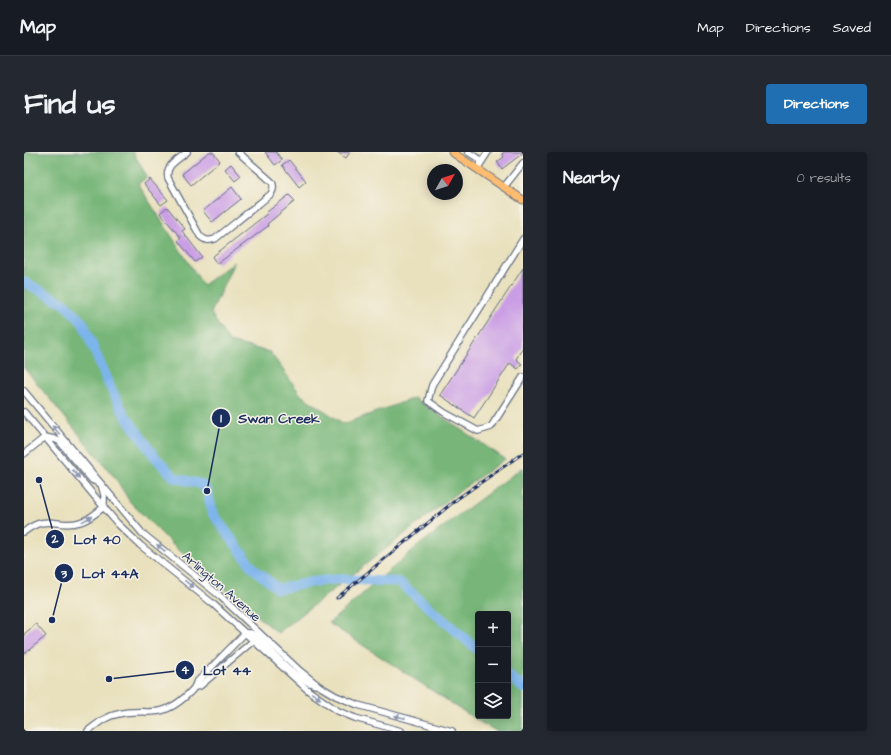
<!DOCTYPE html>
<meta charset="utf-8">
<style>
:root{--surface:#171b24;--page:#242831;--text:#f1f3f6;--muted:#9ea1a6;--line:#363941;--accent:#1f6fb2}
body{margin:0;font-family:"Architects Daughter",sans-serif;background:var(--page);color:var(--text)}
.controls{position:absolute;right:12px;bottom:12px;display:grid;overflow:hidden;border-radius:4px;box-shadow:0 2px 10px #0003}
.controls button{width:36px;height:36px;display:grid;place-items:center;padding:0;border:0;border-bottom:1px solid var(--line);background:var(--surface);color:var(--text);font:20px sans-serif}
.compass{position:absolute;left:403px;top:12px;width:36px;height:36px;border-radius:50%;background:var(--surface);box-shadow:0 2px 10px #0003;rotate:51deg}
.list{margin:0;padding:0;list-style:none}
h2{display:flex;justify-content:space-between;align-items:center;height:52px;margin:0;padding:0 16px;font-size:17px}
h2 small{font-size:13px;font-weight:400;color:var(--muted)}
.icon{flex:none;width:22px;height:22px;fill:none;stroke:currentColor;stroke-width:2;stroke-linecap:round;stroke-linejoin:round}
.map{position:relative;flex:none;width:499px;height:579px;overflow:hidden;border-radius:4px}
header{display:flex;align-items:center;gap:24px;box-sizing:border-box;height:56px;padding:0 20px;background:var(--surface);border-bottom:1px solid var(--line)}
header strong{font-size:19px}
nav{display:flex;gap:22px;margin-inline-start:auto;font-size:14px}
.intro{display:flex;align-items:center;justify-content:space-between;box-sizing:border-box;height:96px;padding:0 24px}
h1{margin:0;font-size:28px}
.button{padding:10px 18px;border-radius:4px;background:var(--accent);color:#fff;font-size:14px;font-weight:700}
main{display:flex;gap:24px;padding:0 24px}
aside{flex:1;background:var(--surface);border-radius:4px;box-shadow:0 2px 10px #0003}
.map>svg:first-child{display:block}
.forest{fill:#77b678;stroke:#49726b;fill-rule:evenodd}
.lines{fill:none;stroke-linecap:round;stroke-linejoin:round}
.river{stroke:#7cb4ec;stroke-width:10}
.building{fill:#ca9ee5}
.minor-casing{stroke:#636d80;stroke-width:8}
.major-casing{stroke:#636d80;stroke-width:9}
.minor{stroke:#fff;stroke-width:5.5}
.major{stroke:#fdbc70;stroke-width:7}
.rail-casing{stroke:#1b2f5e;stroke-width:3}
.rail{stroke:#f7f3e8;stroke-width:1.5;stroke-dasharray:4.5;stroke-linecap:butt}
.oneway{fill:#8d97ae}
.labels{text-anchor:middle;stroke-width:3;stroke-linejoin:round;paint-order:stroke}
.street-label{font-size:13px;fill:#1b2f5e;stroke:#f7f3e8}
.leader{fill:none;stroke:#1b2f5e;stroke-width:1.5}
.callout-dot{fill:#1b2f5e;stroke:#f7f3e8;stroke-width:1.5}
.mark-label{font-size:12px;text-anchor:middle;font-weight:bold;fill:#fff}
.callout-label{font-size:14px;text-anchor:middle;font-weight:bold;fill:#1b2f5e;stroke:#f7f3e8;stroke-width:3;stroke-linejoin:round;paint-order:stroke}
</style>
<header>
<strong>Map</strong>
<nav><a>Map</a><a>Directions</a><a>Saved</a></nav>
</header>
<div class="intro"><h1>Find us</h1><a class="button">Directions</a></div>
<main>
<div class="map">
<svg width="499" height="579" viewBox="0 0 499 579">
<rect width="100%" height="100%" fill="#f7f3e8"/>
<filter id="ink" filterUnits="userSpaceOnUse"><feTurbulence type="fractalNoise" baseFrequency=".025" numOctaves="2"/><feDisplacementMap in="SourceGraphic" scale="8" xChannelSelector="R" yChannelSelector="G"/><feConvolveMatrix kernelMatrix="1 2 1 2 8 2 1 2 1" color-interpolation-filters="sRGB"/></filter>
<filter id="wash" filterUnits="userSpaceOnUse"><feTurbulence type="fractalNoise" baseFrequency=".012" numOctaves="4" result="noise"/><feDisplacementMap in="SourceGraphic" scale="16" xChannelSelector="R" yChannelSelector="G"/><feGaussianBlur stdDeviation="0.9" result="paint"/><feColorMatrix in="noise" values="0 0 0 0 0 0 0 0 0 0 0 0 0 0 0 0 0 1.4 0 .05"/><feComposite in="paint" operator="in"/></filter>
<g filter="url(#wash)">
<rect width="100%" height="100%" fill="#e9e1be"/>
<g class="forest">
<path d="M0,0H109L123,25L114,32L179,133L210,110L187,161L205,190L246,200L277,243L320,272L390,246L481,307L434,340L254,481L151,395L106,350L92,327L0,216Z"/>
<path d="M499,315V579H472L456,570L305,471L395,393ZM454,462H484V564H454Z"/>
</g>
<g class="lines">
<g class="river">
<path d="M0,130L41,152L59,171L85,233L101,263L131,305L151,326L177,332L183,339L189,362L229,416L254,437L288,430L315,427L375,430L454,498"/>
<path d="M484,523L499,536"/>
</g>
</g>
<g id="blocks">
<g class="building">
<path d="M185,0H189L196,9L167,33L158,22Z"/>
<path d="M241,0H252L258,8L251,13Z"/>
<path d="M313,0H326L322,6Z"/>
<path d="M480,0H499V1L478,17L473,10L480,5L478,2Z"/>
<path d="M265,8L282,29L275,35L258,13Z"/>
<path d="M207,12L217,24L211,29L201,17Z"/>
<path d="M126,27L144,48L137,53L120,32Z"/>
<path d="M208,35L217,47L188,70L179,59Z"/>
<path d="M265,43L271,49L243,72L244,74L193,112L188,105L244,61L243,60Z"/>
<path d="M143,55L161,77L158,79L178,105L171,110L154,89L157,86L136,61Z"/>
<path d="M499,116V195L492,207L498,212L494,217L486,211L450,266L416,243Z"/>
<path d="M12,472L22,484L0,502V482Z"/>
</g>
</g>
</g>
<g filter="url(#ink)">
<use href="#blocks" fill-opacity="0" stroke="#636d80" stroke-width="1"/>
<g class="lines">
<g class="minor-casing">
<g id="minor">
<path d="M163,0C154,8 141,13 144,26L176,84C181,89 185,89 191,87L247,42C250,37 250,34 248,30L214,0"/>
<path d="M444,0L458,9"/>
<path d="M453,17L464,0"/>
<path d="M480,35L499,11"/>
<path d="M499,87L408,233L404,249L421,261L454,279L467,275L499,225"/>
<path d="M0,239L118,381L196,444L276,519L295,534L312,544L334,553L428,579"/>
<path d="M0,260L93,371L116,393L188,451L285,539L314,559L331,566L377,579"/>
<path d="M0,302L21,285L30,287L35,289L68,328L77,332L80,343V355C72,361 65,368 56,370C34,377 23,361 0,380"/>
<path d="M221,481H227L232,484C249,500 269,526 291,533"/>
<path d="M171,535L176,534L229,489"/>
<path d="M64,579C73,572 82,564 94,562C122,555 134,569 161,545C166,540 171,537 172,531L221,481"/>
</g>
</g>
<g class="major-casing">
<path id="major" d="M428,0L499,48"/>
</g>
<use href="#minor" class="minor"/>
<use href="#major" class="major"/>
<g class="rail-casing">
<path id="rail" d="M313,446L433,347L499,301"/>
</g>
<use href="#rail" class="rail"/>
</g>
<defs><path id="oneway-solid" d="M-6-.8H1V-3.2L6.5 0L1 3.2V.8H-6Z"/></defs>
<g class="oneway">
<use href="#oneway-solid" transform="translate(32 278) rotate(-130)"/>
<use href="#oneway-solid" transform="translate(52 322) rotate(50)"/>
<use href="#oneway-solid" transform="translate(63 367) rotate(-29)"/>
<use href="#oneway-solid" transform="translate(137 396) rotate(-140)"/>
<use href="#oneway-solid" transform="translate(165 432) rotate(38)"/>
<use href="#oneway-solid" transform="translate(292 544) rotate(34)"/>
<use href="#oneway-solid" transform="translate(376 565) rotate(-166)"/>
</g>
</g>
<g class="labels">
<g class="street-label">
<text transform="translate(198 434) rotate(41)" y="5">Arlington Avenue</text>
</g>
</g>
<path class="leader" d="M183 339L197 266M15 328L31 387M28 468L40 421M85 527L161 518"/>
<g class="callout-dot">
<circle cx="183" cy="339" r="4"/>
<circle cx="15" cy="328" r="4"/>
<circle cx="28" cy="468" r="4"/>
<circle cx="85" cy="527" r="4"/>
<circle cx="197" cy="266" r="10"/>
<circle cx="31" cy="387" r="10"/>
<circle cx="40" cy="421" r="10"/>
<circle cx="161" cy="518" r="10"/>
</g>
<g class="mark-label">
<text x="197" y="270">1</text>
<text x="31" y="391">2</text>
<text x="40" y="426">3</text>
<text x="161" y="522">4</text>
</g>
<g class="callout-label">
<text x="255" y="271">Swan Creek</text>
<text x="73" y="392">Lot 40</text>
<text x="86" y="426">Lot 44A</text>
<text x="203" y="523">Lot 44</text>
</g>
</svg>
<div class="controls">
<button>+</button>
<button>−</button>
<button><svg class="icon" aria-label="layers" viewBox="0 0 24 24"><path d="M12 4l9 5-9 5-9-5zM3 14l9 5 9-5"/></svg></button>
</div>
<svg class="compass" viewBox="-18 -18 36 36"><path d="M0-13l5 13h-10z" fill="#e53935"/><path d="M0 13l5-13h-10z" fill="#9ea1a6"/></svg>
</div>
<aside>
<h2>Nearby<small>0 results</small></h2>
<ul class="list">
</ul>
</aside>
</main>
